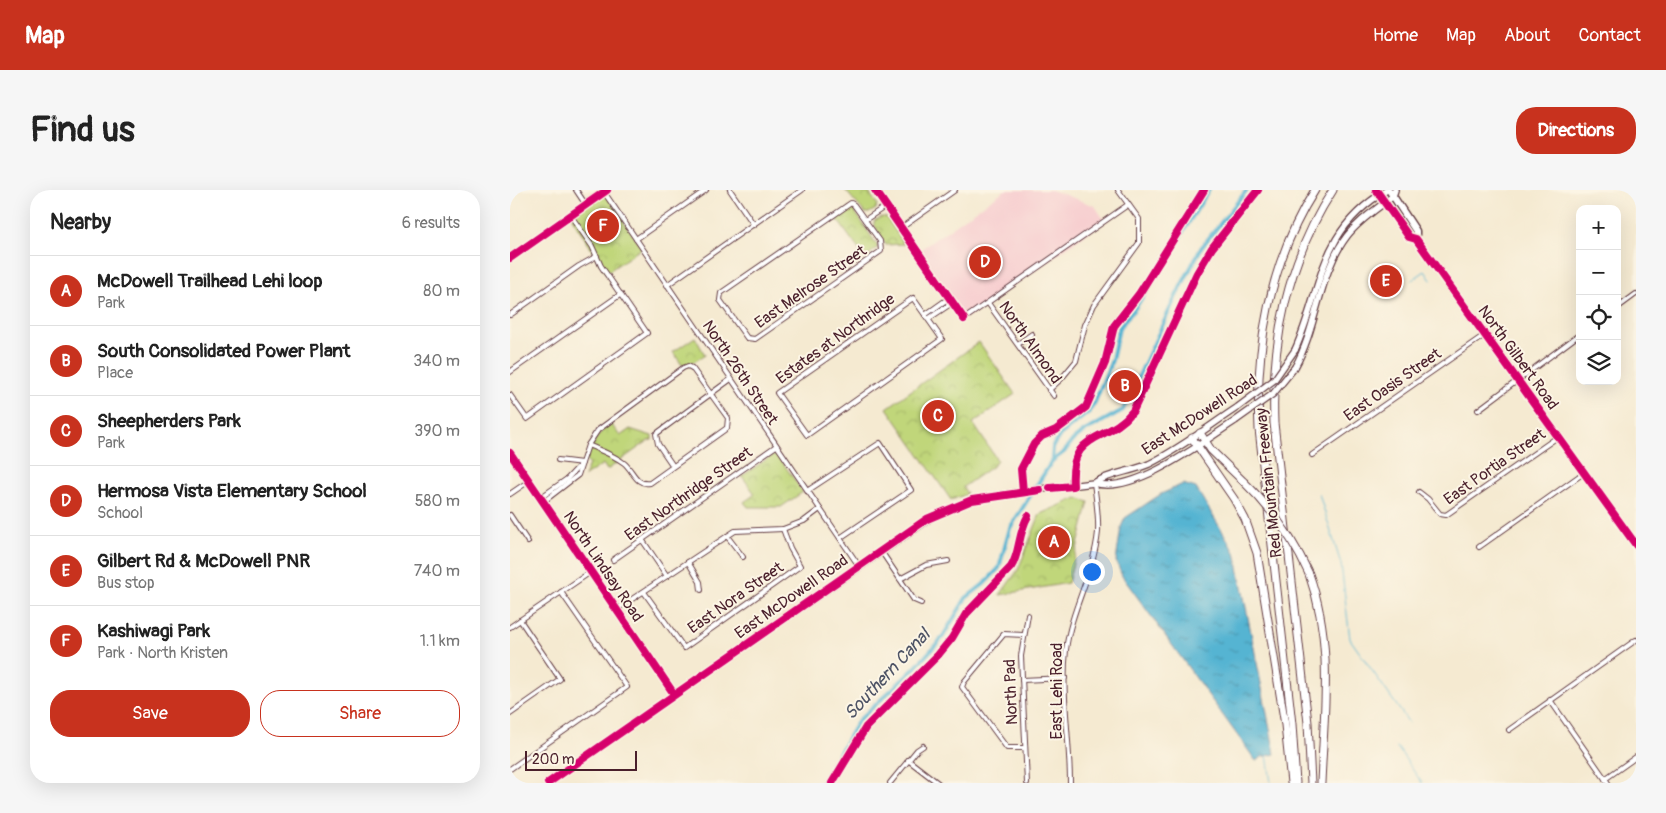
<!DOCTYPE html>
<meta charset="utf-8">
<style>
:root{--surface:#fff;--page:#f6f6f6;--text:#222;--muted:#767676;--line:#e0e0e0;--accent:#c8321e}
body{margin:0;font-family:Pangolin,sans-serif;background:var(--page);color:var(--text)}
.controls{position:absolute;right:15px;top:15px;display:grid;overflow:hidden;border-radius:10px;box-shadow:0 5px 20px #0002}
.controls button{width:45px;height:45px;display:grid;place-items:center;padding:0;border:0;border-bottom:1px solid var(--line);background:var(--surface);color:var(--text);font:25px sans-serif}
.scale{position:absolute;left:15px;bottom:12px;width:112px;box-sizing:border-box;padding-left:5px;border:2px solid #4a1f2b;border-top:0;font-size:14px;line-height:18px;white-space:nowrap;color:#4a1f2b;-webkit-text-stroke:4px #fcf5e5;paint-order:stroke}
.you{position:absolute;left:581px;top:381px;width:18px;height:18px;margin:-12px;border:4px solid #fff;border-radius:50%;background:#1a73e8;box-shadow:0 0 0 8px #1a73e833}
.badge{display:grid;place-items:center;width:32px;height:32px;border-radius:50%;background:var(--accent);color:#fff;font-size:16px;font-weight:700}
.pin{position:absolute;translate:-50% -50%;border:2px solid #fff;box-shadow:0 1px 5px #0006}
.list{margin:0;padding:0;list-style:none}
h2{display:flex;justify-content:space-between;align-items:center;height:65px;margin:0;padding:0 20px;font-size:21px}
h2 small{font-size:16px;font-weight:400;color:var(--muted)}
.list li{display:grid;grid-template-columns:32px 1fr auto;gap:15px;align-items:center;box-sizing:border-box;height:70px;padding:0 20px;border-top:1px solid var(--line)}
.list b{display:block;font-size:19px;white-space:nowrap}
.list p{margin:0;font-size:16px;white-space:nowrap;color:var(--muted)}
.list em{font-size:16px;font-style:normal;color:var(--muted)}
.actions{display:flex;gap:10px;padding:15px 20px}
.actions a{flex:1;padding:11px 0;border:1px solid var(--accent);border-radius:20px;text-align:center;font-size:18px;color:var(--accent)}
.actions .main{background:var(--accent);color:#fff}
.icon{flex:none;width:28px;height:28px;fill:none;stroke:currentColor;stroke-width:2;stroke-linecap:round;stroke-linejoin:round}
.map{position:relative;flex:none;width:1126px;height:593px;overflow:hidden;border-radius:20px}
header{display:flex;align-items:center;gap:30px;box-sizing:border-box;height:70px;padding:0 25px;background:var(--accent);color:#fff}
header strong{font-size:24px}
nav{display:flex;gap:28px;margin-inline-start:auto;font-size:18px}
.intro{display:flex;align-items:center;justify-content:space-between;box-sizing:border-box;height:120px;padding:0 30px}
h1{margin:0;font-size:35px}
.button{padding:12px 22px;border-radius:20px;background:var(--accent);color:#fff;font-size:18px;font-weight:700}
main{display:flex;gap:30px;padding:0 30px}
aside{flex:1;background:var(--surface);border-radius:20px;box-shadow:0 5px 20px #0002}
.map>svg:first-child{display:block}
.built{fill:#f7cfd0}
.park{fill:url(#park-crowns);stroke:#857a52}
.water{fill:url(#water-ripples);stroke:#4f6a7e}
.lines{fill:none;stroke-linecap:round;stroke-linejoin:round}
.stream{stroke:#54b4d2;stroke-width:1}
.canal{stroke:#54b4d2;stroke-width:4}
.street-casing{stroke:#643d44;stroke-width:6}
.secondary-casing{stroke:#643d44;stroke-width:8}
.primary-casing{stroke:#643d44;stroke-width:9}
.highway-casing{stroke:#643d44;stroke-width:9}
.street{stroke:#fff;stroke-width:4}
.secondary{stroke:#fff;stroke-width:5.5}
.primary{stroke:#fff;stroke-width:6}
.highway{stroke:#fff;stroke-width:7}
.secondary-bridge-casing{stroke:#643d44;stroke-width:8;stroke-linecap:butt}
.highway-bridge-casing{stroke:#643d44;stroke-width:9;stroke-linecap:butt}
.secondary-bridge{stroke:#fff;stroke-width:5.5}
.highway-bridge{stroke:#fff;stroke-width:7}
.cycleway-casing{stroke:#fcf5e5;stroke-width:11}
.cycleway{stroke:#d6006c;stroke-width:8}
.labels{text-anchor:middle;stroke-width:4;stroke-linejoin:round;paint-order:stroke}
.street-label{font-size:16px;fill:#4a1f2b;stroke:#fcf5e5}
.water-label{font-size:18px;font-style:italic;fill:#4e5365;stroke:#fcf5e5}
</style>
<header>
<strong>Map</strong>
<nav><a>Home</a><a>Map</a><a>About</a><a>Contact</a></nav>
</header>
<div class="intro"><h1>Find us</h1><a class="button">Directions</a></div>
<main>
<aside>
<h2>Nearby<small>6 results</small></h2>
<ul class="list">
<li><span class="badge">A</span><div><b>McDowell Trailhead Lehi loop</b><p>Park</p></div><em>80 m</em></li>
<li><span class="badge">B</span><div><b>South Consolidated Power Plant</b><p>Place</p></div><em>340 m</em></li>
<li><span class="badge">C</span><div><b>Sheepherders Park</b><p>Park</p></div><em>390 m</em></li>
<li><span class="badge">D</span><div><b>Hermosa Vista Elementary School</b><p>School</p></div><em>580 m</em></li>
<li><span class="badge">E</span><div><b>Gilbert Rd &amp; McDowell PNR</b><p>Bus stop</p></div><em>740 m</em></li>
<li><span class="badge">F</span><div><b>Kashiwagi Park</b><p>Park · North Kristen</p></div><em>1.1 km</em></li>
</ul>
<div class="actions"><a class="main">Save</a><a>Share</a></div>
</aside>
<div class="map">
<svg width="1126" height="593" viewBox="0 0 1126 593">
<defs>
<pattern id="park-crowns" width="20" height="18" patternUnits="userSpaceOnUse" patternTransform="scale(1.25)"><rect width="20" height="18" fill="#c0d67a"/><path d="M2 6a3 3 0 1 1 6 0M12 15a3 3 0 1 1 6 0" fill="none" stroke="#a6b76a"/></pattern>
<pattern id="water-ripples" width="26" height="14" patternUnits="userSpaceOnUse" patternTransform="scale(1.25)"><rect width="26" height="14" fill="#54b4d2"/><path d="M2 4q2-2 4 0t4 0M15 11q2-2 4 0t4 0" fill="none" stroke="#4892ab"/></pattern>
</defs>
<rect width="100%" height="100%" fill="#fcf5e5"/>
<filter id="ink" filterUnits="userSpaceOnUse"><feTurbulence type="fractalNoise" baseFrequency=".02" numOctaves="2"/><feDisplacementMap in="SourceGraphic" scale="10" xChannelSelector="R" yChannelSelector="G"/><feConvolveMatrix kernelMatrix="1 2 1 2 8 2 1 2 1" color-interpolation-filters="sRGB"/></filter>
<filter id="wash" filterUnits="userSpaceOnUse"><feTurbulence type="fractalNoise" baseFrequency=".0096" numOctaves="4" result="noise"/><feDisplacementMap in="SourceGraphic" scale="20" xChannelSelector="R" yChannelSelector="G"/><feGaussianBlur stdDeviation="1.12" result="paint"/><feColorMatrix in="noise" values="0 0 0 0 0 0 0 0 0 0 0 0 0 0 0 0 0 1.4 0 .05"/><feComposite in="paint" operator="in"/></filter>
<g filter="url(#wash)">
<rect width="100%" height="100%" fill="#f5ead1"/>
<path class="built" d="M495,0H542L585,16L595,31L454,129L407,62Z"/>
<g class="park">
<path d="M335,0H357L367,14L366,19L359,23H355Z"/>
<path d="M94,2L132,58L96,83L61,26Z"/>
<path d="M339,18L344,20L368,57L355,68L326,28Z"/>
<path d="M371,27H376L394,54L376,55L364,35V31Z"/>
<path d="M185,147L195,165L181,174L172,175L163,162Z"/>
<path d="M469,152L505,204L463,233L487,270L484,275L453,297L457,304L441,310L377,218Z"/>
<path d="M101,234L110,246L120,239L142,246V250L138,251L97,280L93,274L74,287L79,274L76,271C81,255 87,243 101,234Z"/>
<path d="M266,263L293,302L271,317H238L234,312L245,304L232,286Z"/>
<path d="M567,308L579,312L558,393L490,405L508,380L530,324Z"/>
</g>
<path class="water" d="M673,294L686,298L725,362L765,564L752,567L746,571L612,386L606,371L611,337L615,328L651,304Z"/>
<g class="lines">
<g class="stream">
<path d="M902,90L915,81L921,90"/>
<path d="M809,304L831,374L840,449L899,533"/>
<path d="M887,557L912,593"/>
<path d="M757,564L761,593"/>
</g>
<g class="canal">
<path d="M542,271L543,256L550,245L579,222L585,212L602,170L609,138L626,117L699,0"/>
<path d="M312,593L348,531L403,480L432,448L456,408L474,394L489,378L500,338L542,271L554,262L563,250L573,242L613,220L666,106L691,58L737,0"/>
</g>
</g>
</g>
<g filter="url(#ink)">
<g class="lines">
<g class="street-casing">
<g id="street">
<path d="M66,0L76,15"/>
<path d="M220,0L244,35"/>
<path d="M94,2L349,376"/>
<path d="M341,13L344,15L370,51L371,61L245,149L237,148L210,110L211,103Z"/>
<path d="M355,30L376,16"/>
<path d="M391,38L445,0"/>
<path d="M126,49L196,0"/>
<path d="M157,95L292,0"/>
<path d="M403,108L432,149L297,245L267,203Z"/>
<path d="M478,113L544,206"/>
<path d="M1107,118L1126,104"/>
<path d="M0,125L69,76L87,66"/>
<path d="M415,125L439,108"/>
<path d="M418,129L442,113"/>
<path d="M454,129L619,14"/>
<path d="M508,154L522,144"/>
<path d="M0,182L111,104"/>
<path d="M539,200L551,189L566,171L575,135L584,115L629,53V29L608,0"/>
<path d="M0,205L17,229L137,143L91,76L82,56L61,26"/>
<path d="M968,220L1070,144"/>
<path d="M802,265L976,144"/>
<path d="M48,270L72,273"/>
<path d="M163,276L148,254L146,244L221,189"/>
<path d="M297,301L370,253L401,300L330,348"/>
<path d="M909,302L918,309L930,324L936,325L1049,246"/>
<path d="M0,304L19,291"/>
<path d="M30,308L57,289L72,273"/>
<path d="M33,312L68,285L78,255L88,240L173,178L178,176L182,178L218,228L217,238L140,293C126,296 123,280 114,273C104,265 89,260 78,255"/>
<path d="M0,325L18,352"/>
<path d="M217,346L233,367"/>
<path d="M133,351L157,386"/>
<path d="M969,357L1075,282"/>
<path d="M371,361L404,410L411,413"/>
<path d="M103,370L266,256"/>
<path d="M178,372L190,392L191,400"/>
<path d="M390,389L416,375L438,371"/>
<path d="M134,402L174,458L290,376L280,358L273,339"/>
<path d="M107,419L225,341L273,339L294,331L310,319"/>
<path d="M0,437L82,381"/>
<path d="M513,445L494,444L454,492L452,497L497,558H515"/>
<path d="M512,490L555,488"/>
<path d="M1040,510L1098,593"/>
<path d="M0,524L50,489L10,430"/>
<path d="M999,540L1126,450"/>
<path d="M398,570L428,593"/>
<path d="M0,579L117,497L51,402"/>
<path d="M1095,589L1126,567"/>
<path d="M380,593L407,560L413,556"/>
<path d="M517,593L511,466L518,425"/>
<path d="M560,593C560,549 551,504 556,460C561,419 584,383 588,342C589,326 586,309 584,293"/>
</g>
</g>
<g class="secondary-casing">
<g id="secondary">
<path d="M365,0L454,129"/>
<path d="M0,68L97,0"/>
<path d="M785,160C814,95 807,42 877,0"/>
<path d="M785,177C808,136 808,84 837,46C849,30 867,19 883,6L885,0"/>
<path d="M0,263L164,504"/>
<path d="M584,293C600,283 621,282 639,274C671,258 699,236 728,217"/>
<path d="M38,593L427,324C476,301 531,300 584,293C623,306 693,252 725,231"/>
</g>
</g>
<g class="primary-casing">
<g id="primary">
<path d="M866,0L899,47L906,49L1126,355"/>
<path d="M879,0L906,41V49"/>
</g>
</g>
<g class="highway-casing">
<g id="highway">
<path d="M690,243L701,260L734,292"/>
<path d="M682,248L724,309L735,329L747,363L775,535L781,593"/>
<path d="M799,384C824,454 814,520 811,593"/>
<path d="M786,593L782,534L749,239C745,156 760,71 805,0"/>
<path d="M801,593L798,533L764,233C761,151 778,69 823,0"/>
</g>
</g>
<use href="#street" class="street"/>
<use href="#secondary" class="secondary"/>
<use href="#primary" class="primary"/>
<use href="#highway" class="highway"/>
<g class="secondary-bridge-casing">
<g id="secondary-bridge">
<path d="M728,217L764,190L785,160"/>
<path d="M725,231L763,204L785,177"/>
</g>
</g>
<g class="highway-bridge-casing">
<path id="highway-bridge" d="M734,292C762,319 783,348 799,384"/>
</g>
<use href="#secondary-bridge" class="secondary-bridge"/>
<use href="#highway-bridge" class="highway-bridge"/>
<g class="cycleway-casing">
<g id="cycleway">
<path d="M365,0L454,129"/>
<path d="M866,0L899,47L906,49L1126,355"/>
<path d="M0,68L97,0"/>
<path d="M0,263L164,504"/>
<path d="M540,298L563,296C559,240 597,254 623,221L687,83L702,58L748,0"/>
<path d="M513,302L511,279L524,254L532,246L546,240L576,217L595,173L604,136L629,104L694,0"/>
<path d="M38,593L417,329L462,310L530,300"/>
<path d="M322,593L356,537L428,465L442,448L456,424L501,377C510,364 508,343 518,326"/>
</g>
</g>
<use href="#cycleway" class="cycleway"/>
</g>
</g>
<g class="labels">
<g class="street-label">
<text transform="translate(300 96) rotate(-35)" y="6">East Melrose Street</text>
<text transform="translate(325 148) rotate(-36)" y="6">Estates at Northridge</text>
<text transform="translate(521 152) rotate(55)" y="6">North Almond</text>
<text transform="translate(1009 167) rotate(54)" y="6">North Gilbert Road</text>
<text transform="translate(231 182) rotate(56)" y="6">North 26th Street</text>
<text transform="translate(882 194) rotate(-35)" y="6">East Oasis Street</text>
<text transform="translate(689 224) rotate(-33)" y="6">East McDowell Road</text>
<text transform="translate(984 276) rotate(-35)" y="6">East Portia Street</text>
<text transform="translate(758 293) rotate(-96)" y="6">Red Mountain Freeway</text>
<text transform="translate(178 303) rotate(-35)" y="6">East Northridge Street</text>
<text transform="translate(94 376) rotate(56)" y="6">North Lindsay Road</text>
<text transform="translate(281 406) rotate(-35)" y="6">East McDowell Road</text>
<text transform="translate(225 407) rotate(-35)" y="6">East Nora Street</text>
<text transform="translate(546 501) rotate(-90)" y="6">East Lehi Road</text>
<text transform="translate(500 502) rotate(-92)" y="6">North Pad</text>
</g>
<g class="water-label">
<text transform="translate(377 484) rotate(-47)" y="6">Southern Canal</text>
</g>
</g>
</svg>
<div class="controls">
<button>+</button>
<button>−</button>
<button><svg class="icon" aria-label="locate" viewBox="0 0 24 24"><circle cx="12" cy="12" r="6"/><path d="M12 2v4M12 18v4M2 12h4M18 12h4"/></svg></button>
<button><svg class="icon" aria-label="layers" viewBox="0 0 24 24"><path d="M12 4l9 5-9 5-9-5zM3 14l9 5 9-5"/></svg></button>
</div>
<div class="scale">200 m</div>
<div class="you"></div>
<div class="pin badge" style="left:544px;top:352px">A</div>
<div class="pin badge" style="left:615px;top:196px">B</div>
<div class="pin badge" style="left:428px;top:226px">C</div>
<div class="pin badge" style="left:475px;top:72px">D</div>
<div class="pin badge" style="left:876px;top:91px">E</div>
<div class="pin badge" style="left:93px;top:36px">F</div>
</div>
</main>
